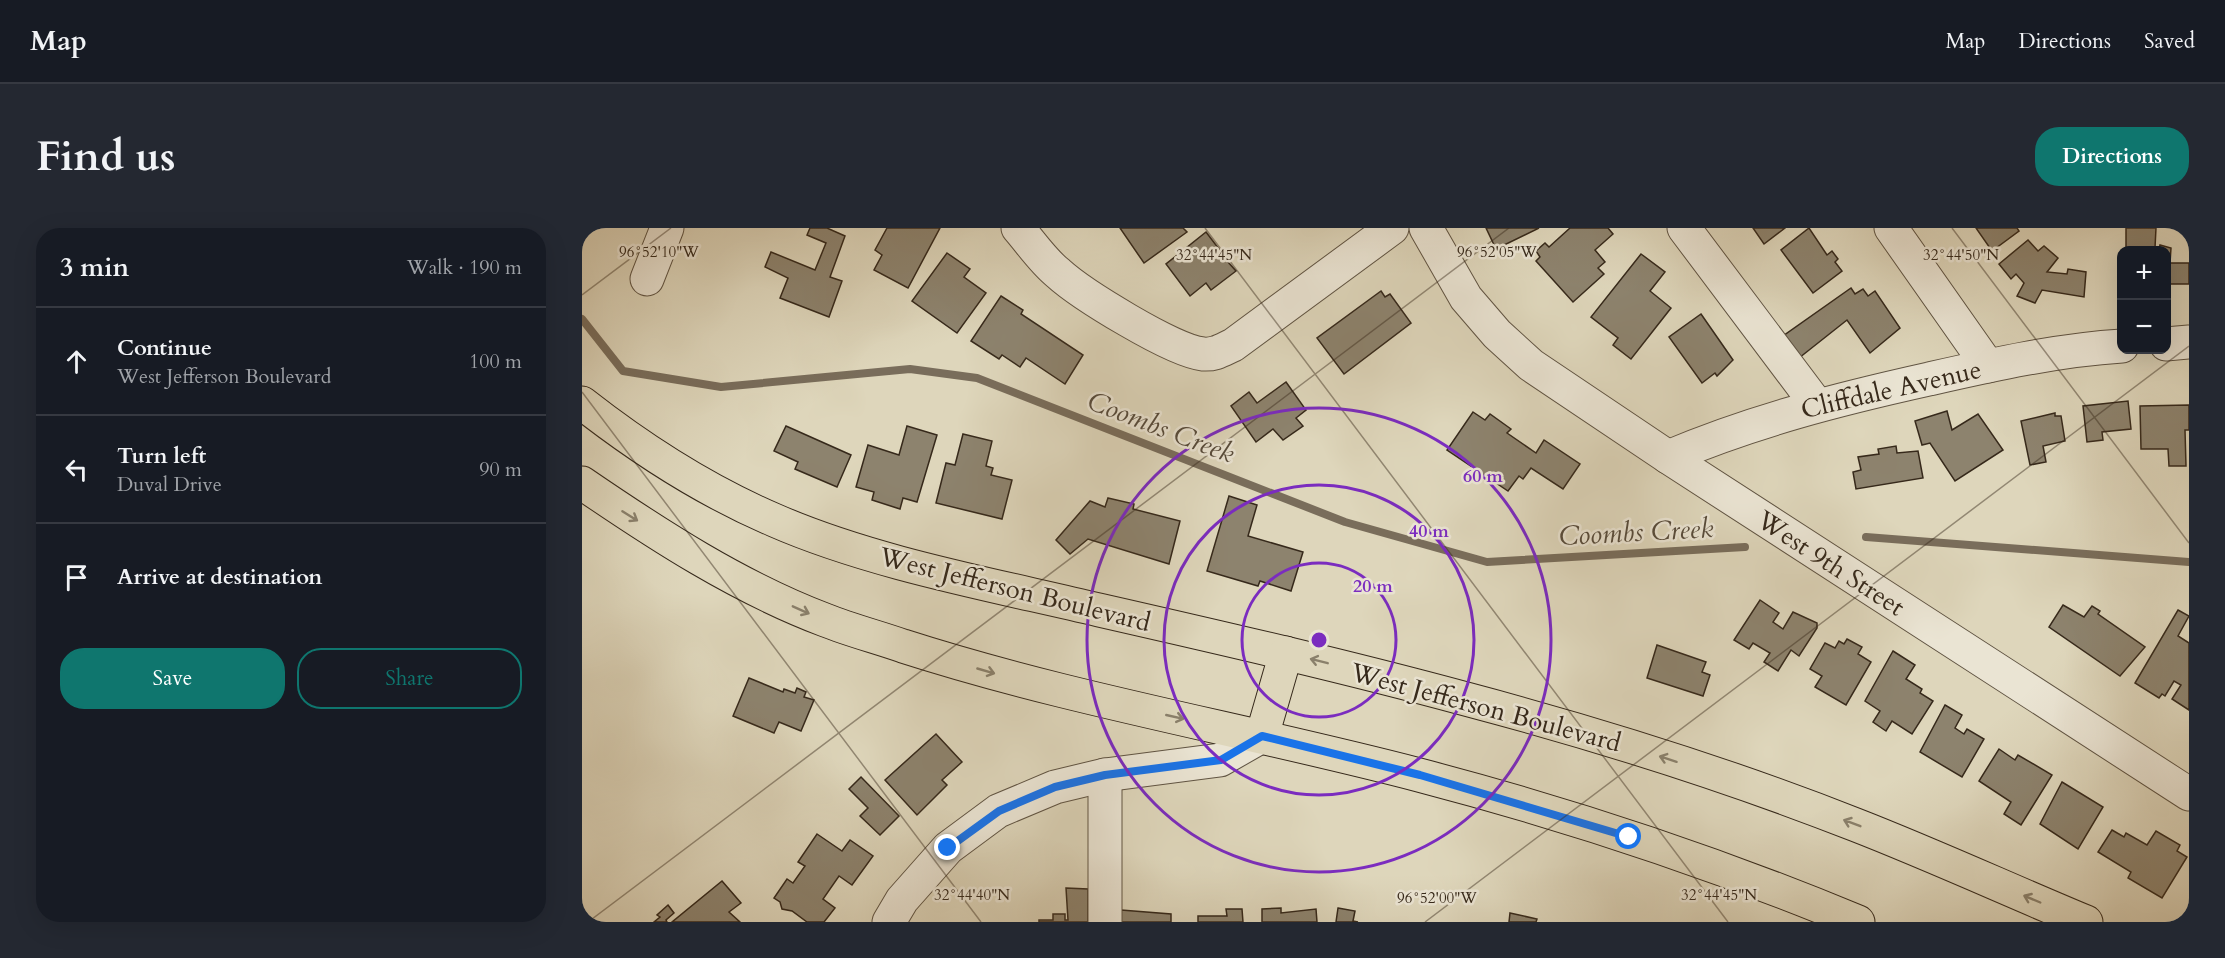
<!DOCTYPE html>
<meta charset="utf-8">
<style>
:root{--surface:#171b24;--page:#242831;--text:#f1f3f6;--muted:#9ea1a6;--line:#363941;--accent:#0f766e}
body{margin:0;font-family:Cardo,serif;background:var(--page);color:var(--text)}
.controls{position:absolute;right:18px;top:18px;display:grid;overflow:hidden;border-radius:12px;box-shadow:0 6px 24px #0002}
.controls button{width:54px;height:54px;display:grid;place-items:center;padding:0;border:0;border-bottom:2px solid var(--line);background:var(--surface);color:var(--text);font:30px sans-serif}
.stop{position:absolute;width:18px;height:18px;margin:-14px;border:4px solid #1a73e8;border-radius:50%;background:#fff}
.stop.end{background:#1a73e8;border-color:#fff;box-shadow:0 2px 6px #0008}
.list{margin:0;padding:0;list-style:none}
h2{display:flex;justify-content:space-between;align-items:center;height:78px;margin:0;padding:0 24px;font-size:26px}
h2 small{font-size:20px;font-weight:400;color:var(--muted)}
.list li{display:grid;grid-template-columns:39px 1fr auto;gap:18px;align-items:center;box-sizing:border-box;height:108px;padding:0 24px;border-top:2px solid var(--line)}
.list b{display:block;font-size:22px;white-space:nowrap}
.list p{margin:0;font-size:20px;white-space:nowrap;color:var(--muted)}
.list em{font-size:20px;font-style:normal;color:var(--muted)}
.actions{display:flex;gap:12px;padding:18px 24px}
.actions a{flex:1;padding:14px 0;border:2px solid var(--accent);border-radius:24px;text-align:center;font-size:21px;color:var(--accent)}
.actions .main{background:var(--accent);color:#fff}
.icon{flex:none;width:33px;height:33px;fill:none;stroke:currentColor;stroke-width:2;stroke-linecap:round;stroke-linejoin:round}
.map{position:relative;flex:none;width:1607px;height:694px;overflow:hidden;border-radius:24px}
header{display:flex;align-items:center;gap:36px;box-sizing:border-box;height:84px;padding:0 30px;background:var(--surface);border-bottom:2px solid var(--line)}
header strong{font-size:28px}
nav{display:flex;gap:33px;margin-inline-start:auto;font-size:21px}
.intro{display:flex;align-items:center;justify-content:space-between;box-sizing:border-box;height:144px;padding:0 36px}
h1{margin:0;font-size:42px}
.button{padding:15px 27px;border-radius:24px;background:var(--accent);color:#fff;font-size:21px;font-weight:700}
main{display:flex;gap:36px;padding:0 36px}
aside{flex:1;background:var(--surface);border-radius:24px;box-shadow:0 6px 24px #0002}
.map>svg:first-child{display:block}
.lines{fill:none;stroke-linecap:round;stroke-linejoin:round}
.stream{stroke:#796d5b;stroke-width:8}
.building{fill:#8d836e;stroke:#36291b;stroke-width:1.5}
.minor-casing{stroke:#605443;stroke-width:35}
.major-casing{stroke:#36291b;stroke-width:35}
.minor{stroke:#eae4d3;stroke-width:33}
.major{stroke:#ded6bb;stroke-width:33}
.oneway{stroke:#8a806b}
.route{stroke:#1a73e8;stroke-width:8}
.ticks{fill:none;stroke:#36291b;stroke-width:1.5;stroke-opacity:0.45}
.ring{fill:none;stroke:#7b2cbf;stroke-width:3}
.labels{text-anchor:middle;stroke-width:5;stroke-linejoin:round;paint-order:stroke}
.street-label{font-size:26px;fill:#36291b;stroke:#eae4d3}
.water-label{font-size:27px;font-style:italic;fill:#574b3b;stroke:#eae4d3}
.ticks-label{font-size:15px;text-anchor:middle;fill:#36291b;stroke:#eae4d3;stroke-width:5;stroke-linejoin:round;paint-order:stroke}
.centre{fill:#7b2cbf;stroke:#eae4d3;stroke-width:3}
.ring-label{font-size:18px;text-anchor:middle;font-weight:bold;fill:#7b2cbf;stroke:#eae4d3;stroke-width:5;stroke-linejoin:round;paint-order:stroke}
</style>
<header>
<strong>Map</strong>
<nav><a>Map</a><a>Directions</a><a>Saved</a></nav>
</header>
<div class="intro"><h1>Find us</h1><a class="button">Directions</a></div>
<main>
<aside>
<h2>3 min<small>Walk · 190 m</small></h2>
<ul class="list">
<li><svg class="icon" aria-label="ahead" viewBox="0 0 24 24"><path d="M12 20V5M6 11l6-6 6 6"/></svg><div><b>Continue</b><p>West Jefferson Boulevard</p></div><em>100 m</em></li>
<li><svg class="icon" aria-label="left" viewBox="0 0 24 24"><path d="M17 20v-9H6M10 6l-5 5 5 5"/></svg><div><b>Turn left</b><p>Duval Drive</p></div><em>90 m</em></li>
<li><svg class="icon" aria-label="arrive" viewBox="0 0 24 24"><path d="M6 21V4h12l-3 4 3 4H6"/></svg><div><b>Arrive at destination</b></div></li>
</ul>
<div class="actions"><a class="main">Save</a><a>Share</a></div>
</aside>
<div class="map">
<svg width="1607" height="694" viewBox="0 0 1607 694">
<rect width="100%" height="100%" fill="#ded6bb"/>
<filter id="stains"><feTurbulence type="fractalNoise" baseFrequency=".00333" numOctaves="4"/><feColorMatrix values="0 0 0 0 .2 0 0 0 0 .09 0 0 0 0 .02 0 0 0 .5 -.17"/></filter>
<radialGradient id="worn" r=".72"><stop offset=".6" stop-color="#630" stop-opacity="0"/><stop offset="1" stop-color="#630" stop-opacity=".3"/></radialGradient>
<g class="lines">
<g class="stream">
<path d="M0,91L41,143L139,159L328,141L395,150L763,294L905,334L1163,319"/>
<path d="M1284,309L1607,334"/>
</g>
</g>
<g class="building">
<path d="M228,0H245L263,8L248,49L260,53L247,89L198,70L206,50L183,39L189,24L233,42L244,15L225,7Z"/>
<path d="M305,0H358L326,60L292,42L300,27L293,22Z"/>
<path d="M538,0H601L605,4L562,35Z"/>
<path d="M904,0H957L914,21Z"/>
<path d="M988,0H1026L1031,6L1013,22L1023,34L1016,40L1022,46L991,74L954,33L958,29L954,23L963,15L967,19Z"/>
<path d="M1171,0H1203L1182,16Z"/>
<path d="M1227,0L1245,27L1250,23L1256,31L1253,34L1260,43L1231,65L1199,22Z"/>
<path d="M1394,0H1435L1437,3L1410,23Z"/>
<path d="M1544,0H1574L1573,20L1577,21L1578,17L1589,20L1588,35H1607V56H1584V22H1544Z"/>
<path d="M624,4L643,29L646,26L650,31L646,34L654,43L629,62L624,55L608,68L584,36Z"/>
<path d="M1446,12L1456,23L1462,18L1476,30L1465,44L1485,46L1486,41L1504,44L1502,69L1460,62L1453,75L1435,68L1442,55L1434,46L1429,51L1417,36Z"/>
<path d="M365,25L388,41L382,49L404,65L375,105L330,73Z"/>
<path d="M1059,26L1083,44L1068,63L1089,80L1049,131L1031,117L1036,110L1009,89Z"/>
<path d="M1269,60L1273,66L1281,61L1286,68L1293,63L1318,100L1288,125L1265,92L1217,130L1201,108Z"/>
<path d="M799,63L803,69L808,66L829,95L762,146L735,110Z"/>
<path d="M419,68L441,82L439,86L501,127L483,156L444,130L438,139L420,127L417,131L389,113Z"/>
<path d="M1119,86L1151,132L1135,148L1133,145L1120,155L1087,109Z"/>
<path d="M704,154L724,182L714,190L721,198L701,212L691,201L674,214L649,178L667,164L675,175Z"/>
<path d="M1546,173L1549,201L1520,204L1521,212L1505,214L1501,178Z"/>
<path d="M1607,177V202H1603L1604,238H1587L1586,221H1559L1558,178Z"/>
<path d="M1365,183L1370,202L1396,186L1421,222L1373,253L1348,215L1340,217L1333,193Z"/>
<path d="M891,184L903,192L908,186L929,201L925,205L954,225L962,212L998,236L981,261L949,240L941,251L937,248L926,263L865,222Z"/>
<path d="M1473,185V188H1479L1483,213L1461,218L1464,234L1448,237L1439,193Z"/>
<path d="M204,198L269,227L255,259L213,241L216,234L192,223Z"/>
<path d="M325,198L355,207L335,274L321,270L318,281L290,272L292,264L274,259L286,217L317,227Z"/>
<path d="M381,206L410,213L404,238L411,240L409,247L430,252L420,291L354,275L364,235L373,237Z"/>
<path d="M1314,218L1315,225L1336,223L1341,250L1274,261L1271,244L1279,242L1276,229L1297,226L1296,221Z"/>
<path d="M647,268L675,277L666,308L721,324L709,363L678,353L676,358L625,343Z"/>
<path d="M526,270L552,276L551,281L598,293L587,336L506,311L488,326L474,312L508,273L523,279Z"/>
<path d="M1178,372L1197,385L1191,394L1201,401L1211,384L1235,395V400L1217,428L1209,422L1196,443L1182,434L1188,425L1171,415L1167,421L1152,412Z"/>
<path d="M1481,377L1502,389L1510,378L1518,383L1516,386L1563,419L1538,448L1467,399Z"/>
<path d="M1596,382L1607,388L1596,408L1607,415V482L1590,471L1599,457L1592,453L1583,468L1580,466L1577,470L1553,455Z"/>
<path d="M1265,411L1280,419L1276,426L1289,434L1264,477L1233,459L1240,448L1228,441L1243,415L1253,420L1257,413L1262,416Z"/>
<path d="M1075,417L1124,434L1120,444L1128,447L1121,468L1065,450Z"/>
<path d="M1311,423L1333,437L1324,451L1340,461L1338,465L1351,473L1330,506L1310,493L1304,503L1291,494L1298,483L1283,473Z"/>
<path d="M167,450L201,464L202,461L213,465L215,460L224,464L222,469L232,472L219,503L197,494L192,505L151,488Z"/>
<path d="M1363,477L1380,487L1373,500L1382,506L1385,501L1402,511L1380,549L1338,524Z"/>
<path d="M354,506L380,534L360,552L365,557L335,587L303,552Z"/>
<path d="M1417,521L1433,532L1436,527L1470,547L1439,597L1422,586L1429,574L1397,553Z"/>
<path d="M279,549L317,588L298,607L278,588L286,580L267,561Z"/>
<path d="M1480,554L1521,579L1496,621L1458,596Z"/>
<path d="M1530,602L1542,609L1544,605L1565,617L1574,603L1598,617L1595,623L1605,629L1580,670L1546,650L1549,644L1516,624Z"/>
<path d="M235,606L260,623L268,612L291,628L270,657L257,648L241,671L253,680L242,694H225L210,683L200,681L198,674L192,670L205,651L211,655L223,638L216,634Z"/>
<path d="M140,653L159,675L147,684L158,694H90Z"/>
<path d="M484,660L506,661V694H457V692H471V686H483V692H486Z"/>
<path d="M86,677L92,685L84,692L85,694H72L78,689L75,687Z"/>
<path d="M699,680V685L734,681L735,694H680V681Z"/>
<path d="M756,680L773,683L771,693L776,694H754Z"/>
<path d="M644,681H660L661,694H616V688H645Z"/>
<path d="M539,682L589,686V694H538Z"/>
<path d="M928,685L955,691L954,694H927Z"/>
</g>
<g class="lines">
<g class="minor-casing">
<g id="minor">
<path d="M436,0C449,15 461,33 476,45C499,66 591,123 621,126C633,127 640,122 651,117L810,0"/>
<path d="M844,0L884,70L915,106L949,137L1086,229L1607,566"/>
<path d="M1102,0L1235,177"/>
<path d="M1309,0L1406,138"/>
<path d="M65,51L85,0"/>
<path d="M1584,116L1607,114"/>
<path d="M1086,229C1171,193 1257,171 1347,151C1409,137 1475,122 1540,118"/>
<path d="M307,694L320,672L366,620L416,583L473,559L523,547L638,532L680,508"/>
<path d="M523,694V547"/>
</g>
</g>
<g class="major-casing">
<g id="major">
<path d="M0,175C60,222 122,262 192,292C290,335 412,357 517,382C640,410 762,438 884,471C1016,506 1147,547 1274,597C1351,627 1427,662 1504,694"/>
<path d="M0,255C76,307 156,359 243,392C268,402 295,409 321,418C489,472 665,502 837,547C986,586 1134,635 1276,694"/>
<path d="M680,508L704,425"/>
</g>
</g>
<use href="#minor" class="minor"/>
<use href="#major" class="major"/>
</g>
<defs><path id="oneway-shaft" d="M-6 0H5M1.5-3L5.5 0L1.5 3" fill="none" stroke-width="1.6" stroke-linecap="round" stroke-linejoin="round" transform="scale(1.5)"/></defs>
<g class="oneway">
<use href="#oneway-shaft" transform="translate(48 288) rotate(32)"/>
<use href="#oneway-shaft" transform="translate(219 382) rotate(24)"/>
<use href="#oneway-shaft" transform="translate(737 433) rotate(-166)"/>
<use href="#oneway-shaft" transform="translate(404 443) rotate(16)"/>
<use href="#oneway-shaft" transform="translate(593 489) rotate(13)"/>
<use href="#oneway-shaft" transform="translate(1086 531) rotate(-162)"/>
<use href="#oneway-shaft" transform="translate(1270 595) rotate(-159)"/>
<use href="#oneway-shaft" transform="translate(1450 671) rotate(-157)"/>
</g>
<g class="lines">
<path class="route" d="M366,620L417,583L473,559L523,547L639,532L680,508L838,547L1047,609"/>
</g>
<path class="ticks" d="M623,0L1146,694M1370,0L1607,315M0,67L89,0M0,164L399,694M6,694L927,0M843,694L1607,118"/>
<g class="ring">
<circle cx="737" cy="412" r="77"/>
<circle cx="737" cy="412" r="155"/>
<circle cx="737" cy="412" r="232"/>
</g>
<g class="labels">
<g class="street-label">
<text transform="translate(1309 161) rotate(-13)" y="9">Cliffdale Avenue</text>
<text transform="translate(1249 335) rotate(33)" y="9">West 9th Street</text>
<text transform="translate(433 361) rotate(14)" y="9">West Jefferson Boulevard</text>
<text transform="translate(904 479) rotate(15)" y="9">West Jefferson Boulevard</text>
</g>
<g class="water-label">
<text transform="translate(579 199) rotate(21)" y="9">Coombs Creek</text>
<text transform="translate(1054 304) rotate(-3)" y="9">Coombs Creek</text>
</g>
</g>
<g class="ticks-label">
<text x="77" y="29">96°52'10"W</text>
<text x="915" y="29">96°52'05"W</text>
<text x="632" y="32">32°44'45"N</text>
<text x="1379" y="32">32°44'50"N</text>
<text x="390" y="672">32°44'40"N</text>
<text x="1137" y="672">32°44'45"N</text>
<text x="855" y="675">96°52'00"W</text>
</g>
<circle cx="737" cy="412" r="9" class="centre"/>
<g class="ring-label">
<text x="901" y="254">60 m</text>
<text x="847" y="309">40 m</text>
<text x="791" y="364">20 m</text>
</g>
<rect width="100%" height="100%" filter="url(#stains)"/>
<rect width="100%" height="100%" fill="url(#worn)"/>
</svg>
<div class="controls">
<button>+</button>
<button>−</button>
</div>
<div class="stop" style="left:1047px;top:609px"></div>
<div class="stop end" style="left:366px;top:620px"></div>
</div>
</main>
